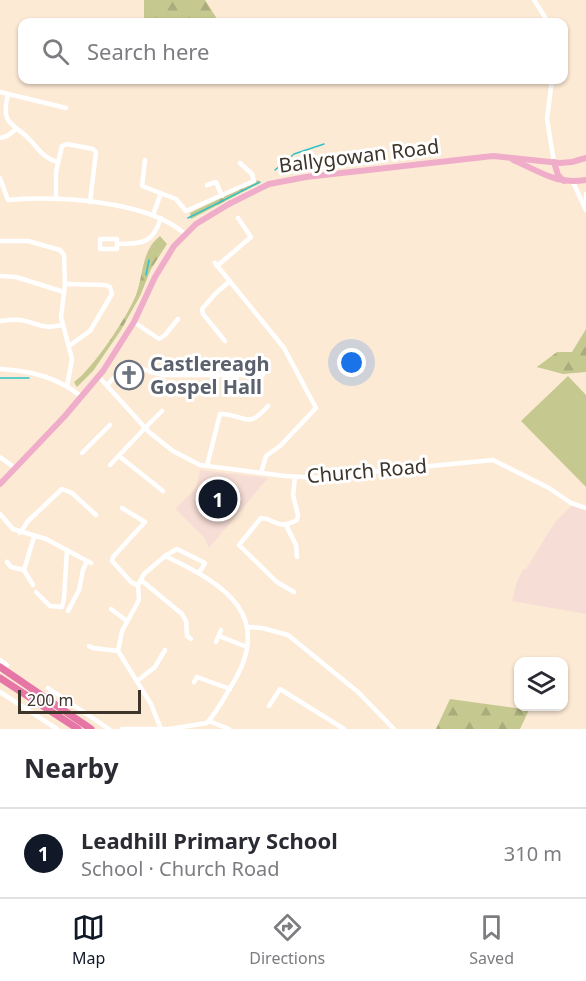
<!DOCTYPE html>
<meta charset="utf-8">
<style>
:root{--surface:#fff;--page:#f2f2f3;--text:#2b2b33;--muted:#7c7c81;--line:#e1e1e2;--accent:#111827}
body{margin:0;font-family:"Noto Sans",sans-serif;background:var(--page);color:var(--text)}
.controls{position:absolute;right:18px;bottom:18px;display:grid;overflow:hidden;border-radius:12px;box-shadow:0 2px 4px #0004}
.controls button{width:54px;height:54px;display:grid;place-items:center;padding:0;border:0;border-bottom:2px solid var(--line);background:var(--surface);color:var(--text);font:30px sans-serif}
.scale{position:absolute;left:18px;bottom:15px;width:123px;box-sizing:border-box;padding-left:6px;border:3px solid #3d342a;border-top:0;font-size:16px;line-height:21px;white-space:nowrap;color:#3d342a;-webkit-text-stroke:4px #fff;paint-order:stroke}
.you{position:absolute;left:352px;top:363px;width:21px;height:21px;margin:-15px;border:4px solid #fff;border-radius:50%;background:#1a73e8;box-shadow:0 0 0 9px #1a73e833}
.badge{display:grid;place-items:center;width:39px;height:39px;border-radius:50%;background:var(--accent);color:#fff;font-size:20px;font-weight:700}
.pin{position:absolute;translate:-50% -50%;border:3px solid #fff;box-shadow:0 2px 6px #0006}
.list{margin:0;padding:0;list-style:none}
h2{display:flex;justify-content:space-between;align-items:center;height:78px;margin:0;padding:0 24px;font-size:26px}
h2 small{font-size:20px;font-weight:400;color:var(--muted)}
.list li{display:grid;grid-template-columns:39px 1fr auto;gap:18px;align-items:center;box-sizing:border-box;height:90px;padding:0 24px;border-top:2px solid var(--line)}
.list b{display:block;font-size:22px;white-space:nowrap}
.list p{margin:0;font-size:20px;white-space:nowrap;color:var(--muted)}
.list em{font-size:20px;font-style:normal;color:var(--muted)}
.icon{flex:none;width:33px;height:33px;fill:none;stroke:currentColor;stroke-width:2;stroke-linecap:round;stroke-linejoin:round}
.map{position:relative;flex:none;width:586px;height:729px;overflow:hidden}
.search{position:absolute;background:var(--surface);box-shadow:0 2px 4px #0004;left:18px;right:18px;top:18px;height:66px;display:flex;align-items:center;gap:15px;box-sizing:border-box;padding:0 21px;border-radius:12px;color:var(--muted);font-size:22px}
.sheet{height:168px;background:var(--surface)}
nav{display:flex;justify-content:space-around;align-items:center;box-sizing:border-box;height:84px;border-top:2px solid var(--line);background:var(--surface);font-size:16px;color:var(--muted)}
nav a{display:grid;justify-items:center;gap:3px}
nav .on{color:var(--accent)}
.map>svg:first-child{display:block}
.education{fill:#f6ddd5}
.forest{fill:url(#forest-firs)}
.garden{fill:#c5c88f}
.lines{fill:none;stroke-linecap:round;stroke-linejoin:round}
.stream{stroke:#2ec3c8;stroke-width:1.5}
.minor{stroke:#fff;stroke-width:4.5}
.major{stroke:#f0adca;stroke-width:6}
.highway{stroke:#e676a6;stroke-width:7}
.labels{text-anchor:middle;stroke-width:6;stroke-linejoin:round;paint-order:stroke}
.street-label{font-size:20px;fill:#3d342a;stroke:#fff}
.worship-label{font-size:20px;font-weight:bold;fill:#5b616d;stroke:#fff;text-anchor:start}
</style>
<div class="map">
<svg width="586" height="729" viewBox="0 0 586 729">
<defs>
<pattern id="forest-firs" width="22" height="20" patternUnits="userSpaceOnUse" patternTransform="scale(1.5)"><rect width="22" height="20" fill="#c5c88f"/><path d="M5 1l3.5 6h-7zM16 11l3.5 6h-7z" fill="#aaac7c"/></pattern>
</defs>
<rect width="100%" height="100%" fill="#fdead5"/>
<g class="education">
<path d="M200,470L268,478L209,548L204,537L175,509L196,488Z"/>
<path d="M572,505L586,510V614L512,601L516,584L523,569H526L555,522Z"/>
</g>
<g class="forest">
<path d="M144,0H205L219,22H144Z"/>
<path d="M258,180L260,183L191,219L190,213Z"/>
<path d="M160,236L167,244L151,269L140,296L121,330L93,371L77,387L74,382C92,370 128,316 136,295C144,274 141,251 160,236Z"/>
<path d="M586,329V372L563,374L537,367L557,352H572Z"/>
<path d="M450,699L529,710L520,729H436Z"/>
</g>
<path class="garden" d="M568,376L586,395V487L521,421Z"/>
<g class="lines">
<g class="stream">
<path d="M275,170L294,154L324,144"/>
<path d="M188,218L260,182"/>
<path d="M146,275L149,260"/>
<path d="M0,378H29"/>
</g>
<g class="minor">
<path d="M534,0L548,22"/>
<path d="M552,80L547,119L554,162"/>
<path d="M0,92L66,108"/>
<path d="M8,94C0,127 14,122 30,140C40,150 43,158 58,162"/>
<path d="M0,138L7,136L15,130"/>
<path d="M145,160L142,186L176,199L186,211L254,181L252,174L240,163"/>
<path d="M0,178L8,200C57,196 147,200 185,234"/>
<path d="M573,182L586,210"/>
<path d="M207,185L216,182L222,196"/>
<path d="M56,198V172L62,146L67,144L93,149L96,152L90,202"/>
<path d="M586,207V194"/>
<path d="M153,215L161,193"/>
<path d="M0,241H28L60,250L64,255L65,284L61,317L72,359L67,386"/>
<path d="M117,244V249H100V239H117V244C142,243 152,245 161,218"/>
<path d="M215,263L284,348L316,408L280,446L266,456L261,473"/>
<path d="M217,266L251,237L238,218"/>
<path d="M0,276L16,277L64,292"/>
<path d="M65,284L105,285L110,287L112,294L90,331L69,346"/>
<path d="M0,321C7,320 14,319 21,320C38,323 42,330 62,325"/>
<path d="M134,322L159,339L165,335L178,319"/>
<path d="M225,341L203,314L202,309L216,293L230,281"/>
<path d="M176,363L191,373"/>
<path d="M0,369C32,371 57,377 82,397"/>
<path d="M99,377L149,432L173,451L200,465L285,476L321,478L379,471L493,460L549,488L571,503L586,508"/>
<path d="M107,385L128,363L151,372L164,375H263"/>
<path d="M145,428L162,411"/>
<path d="M82,453L110,425"/>
<path d="M119,456L163,491"/>
<path d="M0,457L15,468"/>
<path d="M110,465L145,428"/>
<path d="M207,466L220,414C247,415 247,430 268,406"/>
<path d="M122,508L145,522L113,557L112,561L132,583L138,585"/>
<path d="M0,514L13,529L46,539L91,563"/>
<path d="M286,525L296,545L297,557"/>
<path d="M20,533L28,521L62,489L72,493L96,515"/>
<path d="M165,556L177,549L205,563L199,573"/>
<path d="M7,562L11,567L24,570"/>
<path d="M141,580L182,614L186,621L187,636L191,639"/>
<path d="M33,585L24,570L34,537"/>
<path d="M138,585L139,600L122,631L118,651L151,704L161,729"/>
<path d="M36,592L50,606L62,607L64,598L67,550"/>
<path d="M294,592L277,582L239,545L261,518C278,519 275,531 297,520L298,515L293,495L295,477"/>
<path d="M111,609L127,621"/>
<path d="M68,611L79,590L83,570L87,561"/>
<path d="M248,627L262,628L288,635L358,692L394,729"/>
<path d="M219,636L247,647"/>
<path d="M216,642L221,630"/>
<path d="M89,646L93,648L118,651"/>
<path d="M0,660L7,665"/>
<path d="M137,681L155,667L165,650"/>
<path d="M194,682L197,677L230,689"/>
<path d="M48,688L109,729"/>
<path d="M0,692L57,729"/>
<path d="M269,706L280,689L344,729"/>
<path d="M209,721L229,729"/>
<path d="M122,729H169L207,723C216,713 223,700 230,688C276,617 227,585 165,556L144,574L138,585"/>
</g>
<g class="major">
<path d="M513,160C540,171 555,185 586,180"/>
<path d="M554,162L558,175L564,181"/>
<path d="M0,484L64,417L103,371L134,322L155,277L174,246L196,224L229,204L269,184L306,177L493,156L560,163L572,162L586,158"/>
</g>
<g class="highway">
<path d="M0,667L91,729"/>
<path d="M0,678L78,729"/>
</g>
</g>
<defs>
<g id="church-ring" transform="scale(1.5)"><circle r="9.5" fill="#fff" stroke="#6b7280" stroke-width="1.5"/><path d="M-1.2-6h2.4v3.5h3.3v2.4h-3.3V6h-2.4V-.1h-3.3v-2.4h3.3Z" fill="#6b7280"/></g>
</defs>
<g fill-rule="evenodd">
<use href="#church-ring" x="129" y="375"/>
</g>
<g class="labels">
<g class="street-label">
<text transform="translate(359 156) rotate(-7)" y="7">Ballygowan Road</text>
<text transform="translate(367 471) rotate(-5)" y="7">Church Road</text>
</g>
<g class="worship-label">
<text x="150" y="371">Castlereagh<tspan x="150" dy="23">Gospel Hall</tspan></text>
</g>
</g>
</svg>
<div class="controls">
<button><svg class="icon" aria-label="layers" viewBox="0 0 24 24"><path d="M12 4l9 5-9 5-9-5zM3 14l9 5 9-5"/></svg></button>
</div>
<div class="scale">200 m</div>
<div class="you"></div>
<div class="pin badge" style="left:218px;top:499px">1</div>
<div class="search"><svg class="icon" aria-label="search" viewBox="0 0 24 24"><circle cx="10" cy="10" r="6"/><path d="M15 15l6 6"/></svg>Search here</div>
</div>
<section class="sheet">
<h2>Nearby<small></small></h2>
<ul class="list">
<li><span class="badge">1</span><div><b>Leadhill Primary School</b><p>School · Church Road</p></div><em>310 m</em></li>
</ul>
</section>
<nav>
<a class="on"><svg class="icon" aria-label="map" viewBox="0 0 24 24"><path d="M3 6l6-2 6 2 6-2v14l-6 2-6-2-6 2zM9 4v14M15 6v14"/></svg>Map</a>
<a><svg class="icon" aria-label="directions" viewBox="0 0 24 24"><path d="M12 3l9 9-9 9-9-9zM9 14v-3h6M13 9l2 2-2 2"/></svg>Directions</a>
<a><svg class="icon" aria-label="saved" viewBox="0 0 24 24"><path d="M7 4h10v16l-5-4-5 4z"/></svg>Saved</a>
</nav>
